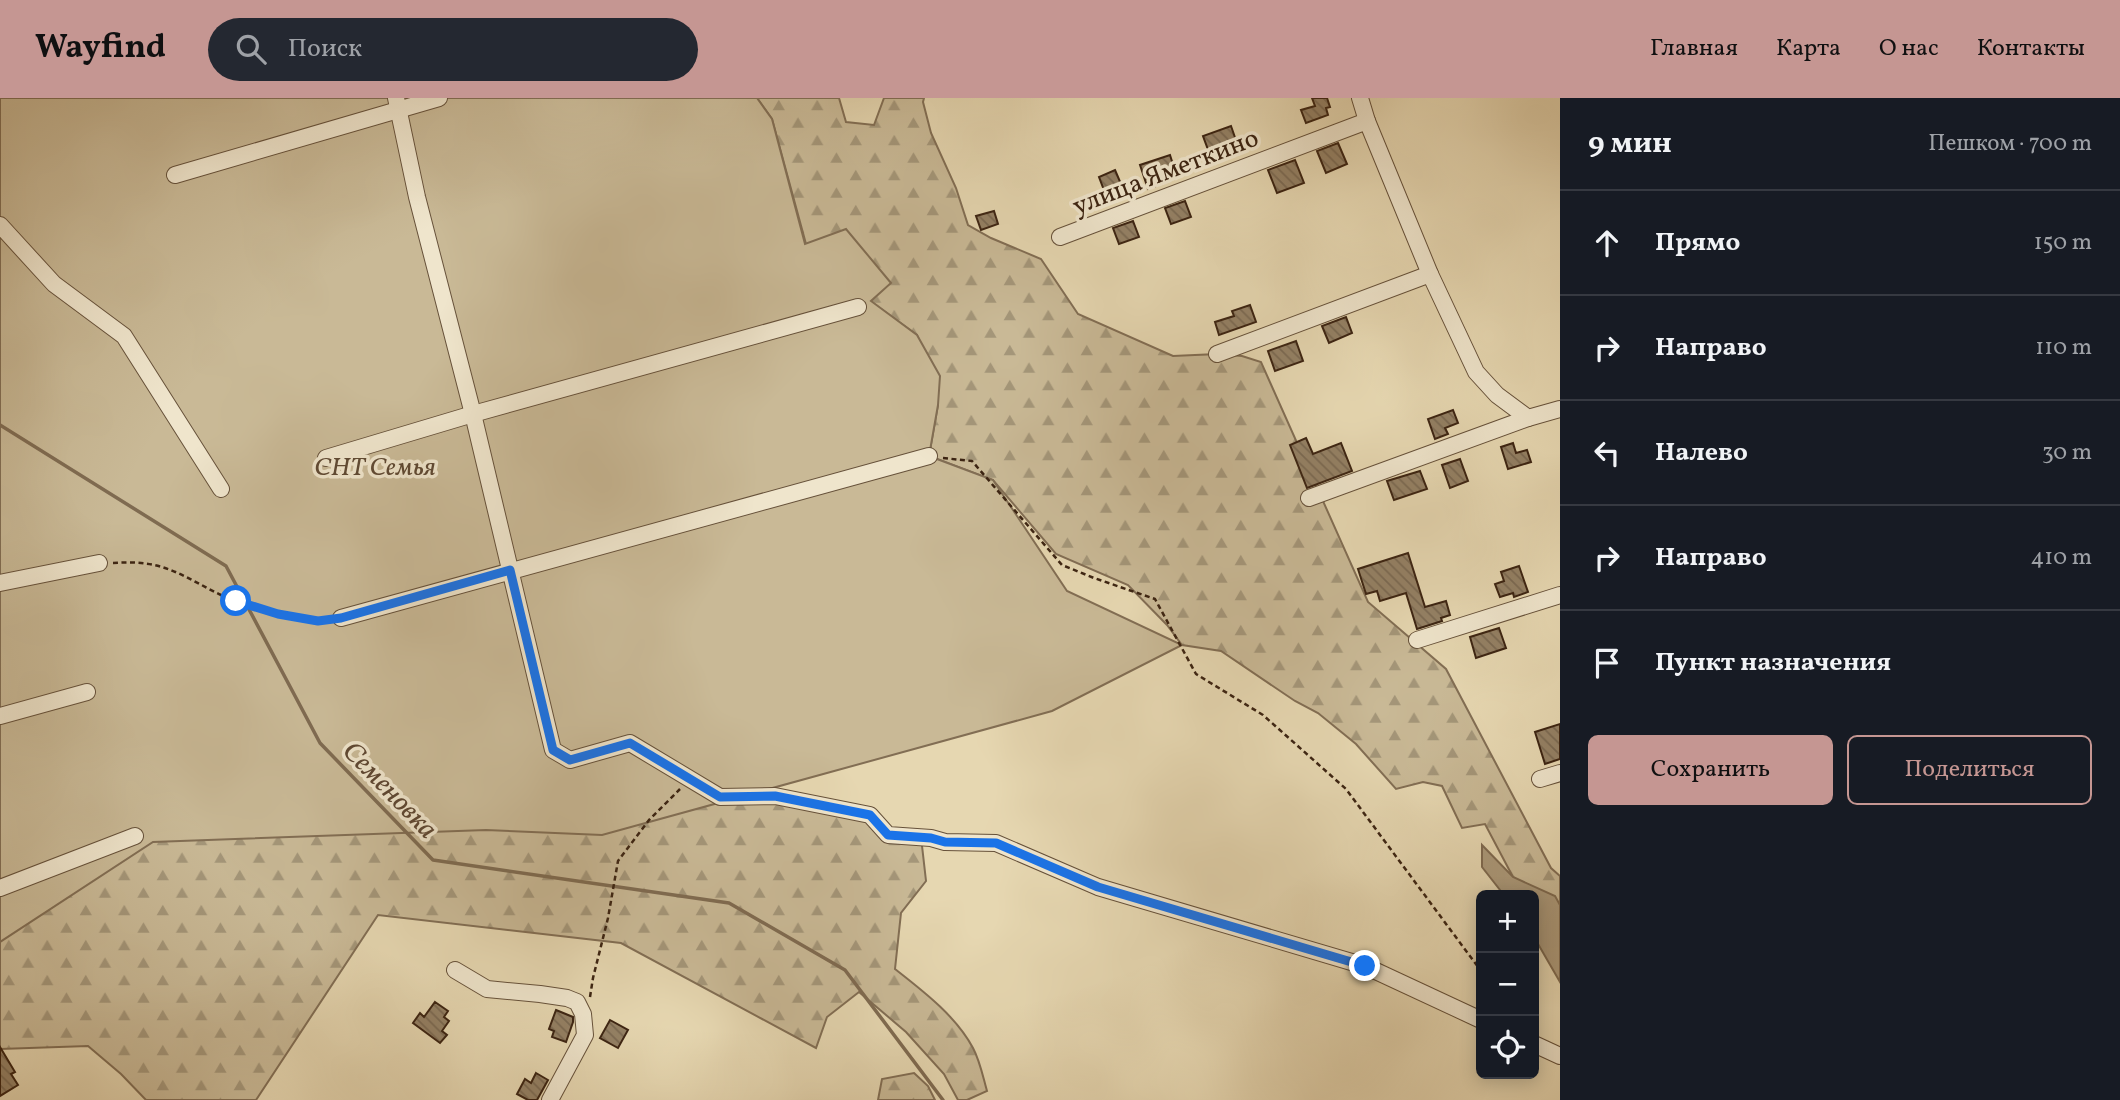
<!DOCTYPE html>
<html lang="ru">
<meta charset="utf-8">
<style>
:root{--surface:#171b24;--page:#242831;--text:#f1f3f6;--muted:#9ea1a6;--line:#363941;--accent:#c59692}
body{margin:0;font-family:Vollkorn,serif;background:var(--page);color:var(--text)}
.controls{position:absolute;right:21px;bottom:21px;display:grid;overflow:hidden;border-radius:10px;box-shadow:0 4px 18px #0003}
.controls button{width:63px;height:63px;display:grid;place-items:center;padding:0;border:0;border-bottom:2px solid var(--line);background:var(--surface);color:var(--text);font:35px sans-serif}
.stop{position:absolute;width:21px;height:21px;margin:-16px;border:5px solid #1a73e8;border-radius:50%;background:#fff}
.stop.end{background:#1a73e8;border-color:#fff;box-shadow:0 2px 7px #0008}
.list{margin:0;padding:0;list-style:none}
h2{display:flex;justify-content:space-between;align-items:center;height:91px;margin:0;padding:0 28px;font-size:30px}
h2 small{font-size:23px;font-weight:400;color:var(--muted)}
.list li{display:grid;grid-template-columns:46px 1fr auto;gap:21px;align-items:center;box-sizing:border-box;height:105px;padding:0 28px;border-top:2px solid var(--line)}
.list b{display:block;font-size:26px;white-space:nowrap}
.list em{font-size:23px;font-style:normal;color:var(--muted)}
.actions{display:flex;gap:14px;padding:21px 28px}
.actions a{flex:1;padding:16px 0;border:2px solid var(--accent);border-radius:10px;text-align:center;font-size:24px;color:var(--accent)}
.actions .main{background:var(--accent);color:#111}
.icon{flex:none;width:38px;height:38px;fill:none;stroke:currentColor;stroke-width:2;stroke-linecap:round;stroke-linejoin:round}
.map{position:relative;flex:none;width:1560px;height:1002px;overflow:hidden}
header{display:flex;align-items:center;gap:42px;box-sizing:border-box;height:98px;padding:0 35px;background:var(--accent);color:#111}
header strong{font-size:33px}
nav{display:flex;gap:38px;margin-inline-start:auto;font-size:24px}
.search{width:490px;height:63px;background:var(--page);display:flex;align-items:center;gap:18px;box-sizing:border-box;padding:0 24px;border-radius:38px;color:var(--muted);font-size:26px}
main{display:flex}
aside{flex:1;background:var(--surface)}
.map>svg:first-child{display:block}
.forest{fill:url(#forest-firs);stroke:#826e54;stroke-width:2}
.green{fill:#c9b996;stroke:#826e54;stroke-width:2}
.water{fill:#ac9a7b;stroke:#7f6b51;stroke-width:2}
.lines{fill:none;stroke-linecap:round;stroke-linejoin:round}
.stream{stroke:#7f6b51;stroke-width:3.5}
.building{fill:url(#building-back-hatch);stroke:#3c2412;stroke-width:2}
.minor-casing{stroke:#66513a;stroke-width:18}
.path{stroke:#3c2412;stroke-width:2.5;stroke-dasharray:5 3.5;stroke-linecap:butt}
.minor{stroke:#efe5cc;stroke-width:16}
.route{stroke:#1a73e8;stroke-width:9}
.labels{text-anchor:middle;stroke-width:7;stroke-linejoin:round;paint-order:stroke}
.street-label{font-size:26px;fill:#3c2412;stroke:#efe5cc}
.park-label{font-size:26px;font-style:italic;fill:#5f4933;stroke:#efe5cc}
.water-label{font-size:28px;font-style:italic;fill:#5e4732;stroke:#efe5cc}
</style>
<header>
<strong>Wayfind</strong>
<div class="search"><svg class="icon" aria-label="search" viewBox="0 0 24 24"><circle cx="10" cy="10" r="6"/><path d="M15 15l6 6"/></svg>Поиск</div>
<nav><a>Главная</a><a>Карта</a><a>О нас</a><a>Контакты</a></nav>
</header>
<main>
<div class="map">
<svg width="1560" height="1002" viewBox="0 0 1560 1002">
<defs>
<pattern id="forest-firs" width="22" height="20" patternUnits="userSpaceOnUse" patternTransform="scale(1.75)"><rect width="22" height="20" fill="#c9b996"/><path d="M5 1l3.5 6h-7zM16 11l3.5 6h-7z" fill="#a49679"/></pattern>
<pattern id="building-back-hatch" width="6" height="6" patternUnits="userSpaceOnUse" patternTransform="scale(1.75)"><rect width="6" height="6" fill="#948165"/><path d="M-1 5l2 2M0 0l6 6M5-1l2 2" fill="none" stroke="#7a6952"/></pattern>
</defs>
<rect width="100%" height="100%" fill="#e6d7b1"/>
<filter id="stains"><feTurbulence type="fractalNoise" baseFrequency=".00286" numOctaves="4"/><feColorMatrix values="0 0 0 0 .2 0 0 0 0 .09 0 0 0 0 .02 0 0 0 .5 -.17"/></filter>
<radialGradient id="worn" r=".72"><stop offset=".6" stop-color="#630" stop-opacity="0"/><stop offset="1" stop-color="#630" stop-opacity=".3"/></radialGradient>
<g class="forest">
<path d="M757,0H839L846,24L874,27L884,0H924L923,4L931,35L956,90L968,127L991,140L1041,161L1078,216L1173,258L1217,256L1242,258L1261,264L1368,504L1446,571L1551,770L1560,778V814L1513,779L1485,726L1462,730L1442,688L1423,684L1396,691L1356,646L1318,615L1295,603L1221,553L1182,547L1167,527L1128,487L1056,456L993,382L929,358L938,307L917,237L870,203L806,146L772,21Z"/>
<path d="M0,248L720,699L870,717L888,737L921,739L926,783L901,815L895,871C923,893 956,918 973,950C980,963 983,979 987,993L967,1002H958L944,976L906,934L859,894L827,919L816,950L621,845L378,817L256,1002H146L121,976L88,948L0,951Z"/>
<path d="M914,975L928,988L935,1002H878L882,981Z"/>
</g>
<path class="green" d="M0,0H757L772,21L805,146L846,131L891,185L871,203L917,237L940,278L938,307L929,358L993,382L1067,493L1182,547L1052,613L602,737L486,732L153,744L0,844Z"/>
<path class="water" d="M1482,747L1513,779L1555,798L1560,807V884L1534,839V797H1504L1482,769Z"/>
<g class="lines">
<path class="stream" d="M0,327L226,468L320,645L433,762L729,805L845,872L943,1002"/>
</g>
<g class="building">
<path d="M1312,0H1327L1330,9L1326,10L1328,17L1306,25L1301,12L1315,8Z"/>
<path d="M1231,28L1238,48L1210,57L1203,38Z"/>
<path d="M1338,45L1347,66L1326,75L1317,53Z"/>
<path d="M1170,57L1176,76L1157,82L1159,87L1148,91L1140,67Z"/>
<path d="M1295,62L1304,85L1277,95L1268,72Z"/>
<path d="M1115,72L1124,93L1107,100L1099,79Z"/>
<path d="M1185,103L1191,119L1171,126L1165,110Z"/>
<path d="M994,113L998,126L981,132L976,118Z"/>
<path d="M1133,123L1139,139L1119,146L1113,130Z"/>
<path d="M1250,207L1256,224L1219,237L1215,224L1234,218L1232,213Z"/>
<path d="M1346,219L1352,235L1329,245L1322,228Z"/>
<path d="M1296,243L1303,263L1275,273L1268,253Z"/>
<path d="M1453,312L1458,325L1445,330L1448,336L1435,341L1428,321Z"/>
<path d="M1306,340L1313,356L1341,345L1352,373L1307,390L1290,347Z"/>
<path d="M1513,345L1516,355L1527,352L1531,364L1508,371L1501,349Z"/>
<path d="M1460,361L1468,383L1450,390L1442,367Z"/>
<path d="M1420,373L1427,391L1394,402L1387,383Z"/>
<path d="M1408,455L1425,509L1446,503L1450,517L1441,520L1442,523L1417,531L1406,495L1380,503L1377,493L1366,496L1358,471Z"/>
<path d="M1519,468L1528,494L1514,499L1513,495L1500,499L1495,486L1504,483L1501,474Z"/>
<path d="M1499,530L1506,550L1476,560L1470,539Z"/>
<path d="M1560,626V661L1545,666L1535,634Z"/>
<path d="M435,904L448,913L444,919L449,923L442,933L447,937L440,945L413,925L420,915L424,919Z"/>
<path d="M556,912L573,919V924L566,944L552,939L554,933L549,931Z"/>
<path d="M610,922L628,932L618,950L600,940Z"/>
<path d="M0,949L15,974L11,976L18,987L0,998Z"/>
<path d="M536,975L548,982L537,1002H528L517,996L525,981L531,985Z"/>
</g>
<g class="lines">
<g class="minor-casing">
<g id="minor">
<path d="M396,0L417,99L473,316L553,652L570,662L630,645L720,699L775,698L870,717L888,737L931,740L945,744L996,745L1098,789L1365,868L1481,922"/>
<path d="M1360,0L1367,23L1430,176L1476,274L1497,297L1528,320L1560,311"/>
<path d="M175,77L439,0"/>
<path d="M0,127L54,186L124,238L221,391"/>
<path d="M1060,139L1367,23"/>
<path d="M1217,256L1430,176"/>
<path d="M326,360L473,316L858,209"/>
<path d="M1309,400L1528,320"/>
<path d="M0,485L99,465"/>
<path d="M341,520L929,358"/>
<path d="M1417,542L1560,497"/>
<path d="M0,618L87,594"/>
<path d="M1540,681L1560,675"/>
<path d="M0,790L135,738"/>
<path d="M455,872L487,891L540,896L567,900L577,904L583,916L585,937L550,1002"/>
<path d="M1534,946L1560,958"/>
</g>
</g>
<g class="path">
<path d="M943,360L972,363L1062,467L1094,480L1155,501L1196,576L1263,617L1346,691L1481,873"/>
<path d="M113,465C129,464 146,464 162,469C182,475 202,488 221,497C245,509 301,525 327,522"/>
<path d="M590,899L593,880L608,820L618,763L649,722L680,691"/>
</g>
<use href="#minor" class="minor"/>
</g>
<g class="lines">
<path class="route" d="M236,503L278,516L318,523L341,520L510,472L553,652L570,662L630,645L720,699L775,698L870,717L888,737L931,740L945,744L996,745L1098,789L1365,868"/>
</g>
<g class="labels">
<g class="street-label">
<text transform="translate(1165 73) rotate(-21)" y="9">улица Яметкино</text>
</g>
<g class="park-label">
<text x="375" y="377">СНТ Семья</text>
</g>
<g class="water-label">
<text transform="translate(391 691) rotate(46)" y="10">Семеновка</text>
</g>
</g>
<rect width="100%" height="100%" filter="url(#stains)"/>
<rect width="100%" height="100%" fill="url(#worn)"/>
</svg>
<div class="controls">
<button>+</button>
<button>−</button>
<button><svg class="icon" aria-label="locate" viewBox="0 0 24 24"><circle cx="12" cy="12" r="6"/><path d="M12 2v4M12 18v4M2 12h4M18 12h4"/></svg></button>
</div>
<div class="stop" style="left:236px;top:503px"></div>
<div class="stop end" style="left:1365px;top:868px"></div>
</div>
<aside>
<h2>9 мин<small>Пешком · 700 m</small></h2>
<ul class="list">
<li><svg class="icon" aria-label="ahead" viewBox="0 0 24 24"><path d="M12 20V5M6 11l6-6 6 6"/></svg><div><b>Прямо</b></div><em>150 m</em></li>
<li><svg class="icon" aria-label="right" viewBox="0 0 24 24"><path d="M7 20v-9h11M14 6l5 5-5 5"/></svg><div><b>Направо</b></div><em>110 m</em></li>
<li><svg class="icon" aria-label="left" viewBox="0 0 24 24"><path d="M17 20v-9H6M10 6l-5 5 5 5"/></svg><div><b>Налево</b></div><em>30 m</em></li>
<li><svg class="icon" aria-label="right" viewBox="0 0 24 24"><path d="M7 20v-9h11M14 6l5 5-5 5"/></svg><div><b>Направо</b></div><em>410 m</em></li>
<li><svg class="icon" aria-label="arrive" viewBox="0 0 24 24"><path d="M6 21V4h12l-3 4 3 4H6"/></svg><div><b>Пункт назначения</b></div></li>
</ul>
<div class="actions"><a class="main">Сохранить</a><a>Поделиться</a></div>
</aside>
</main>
